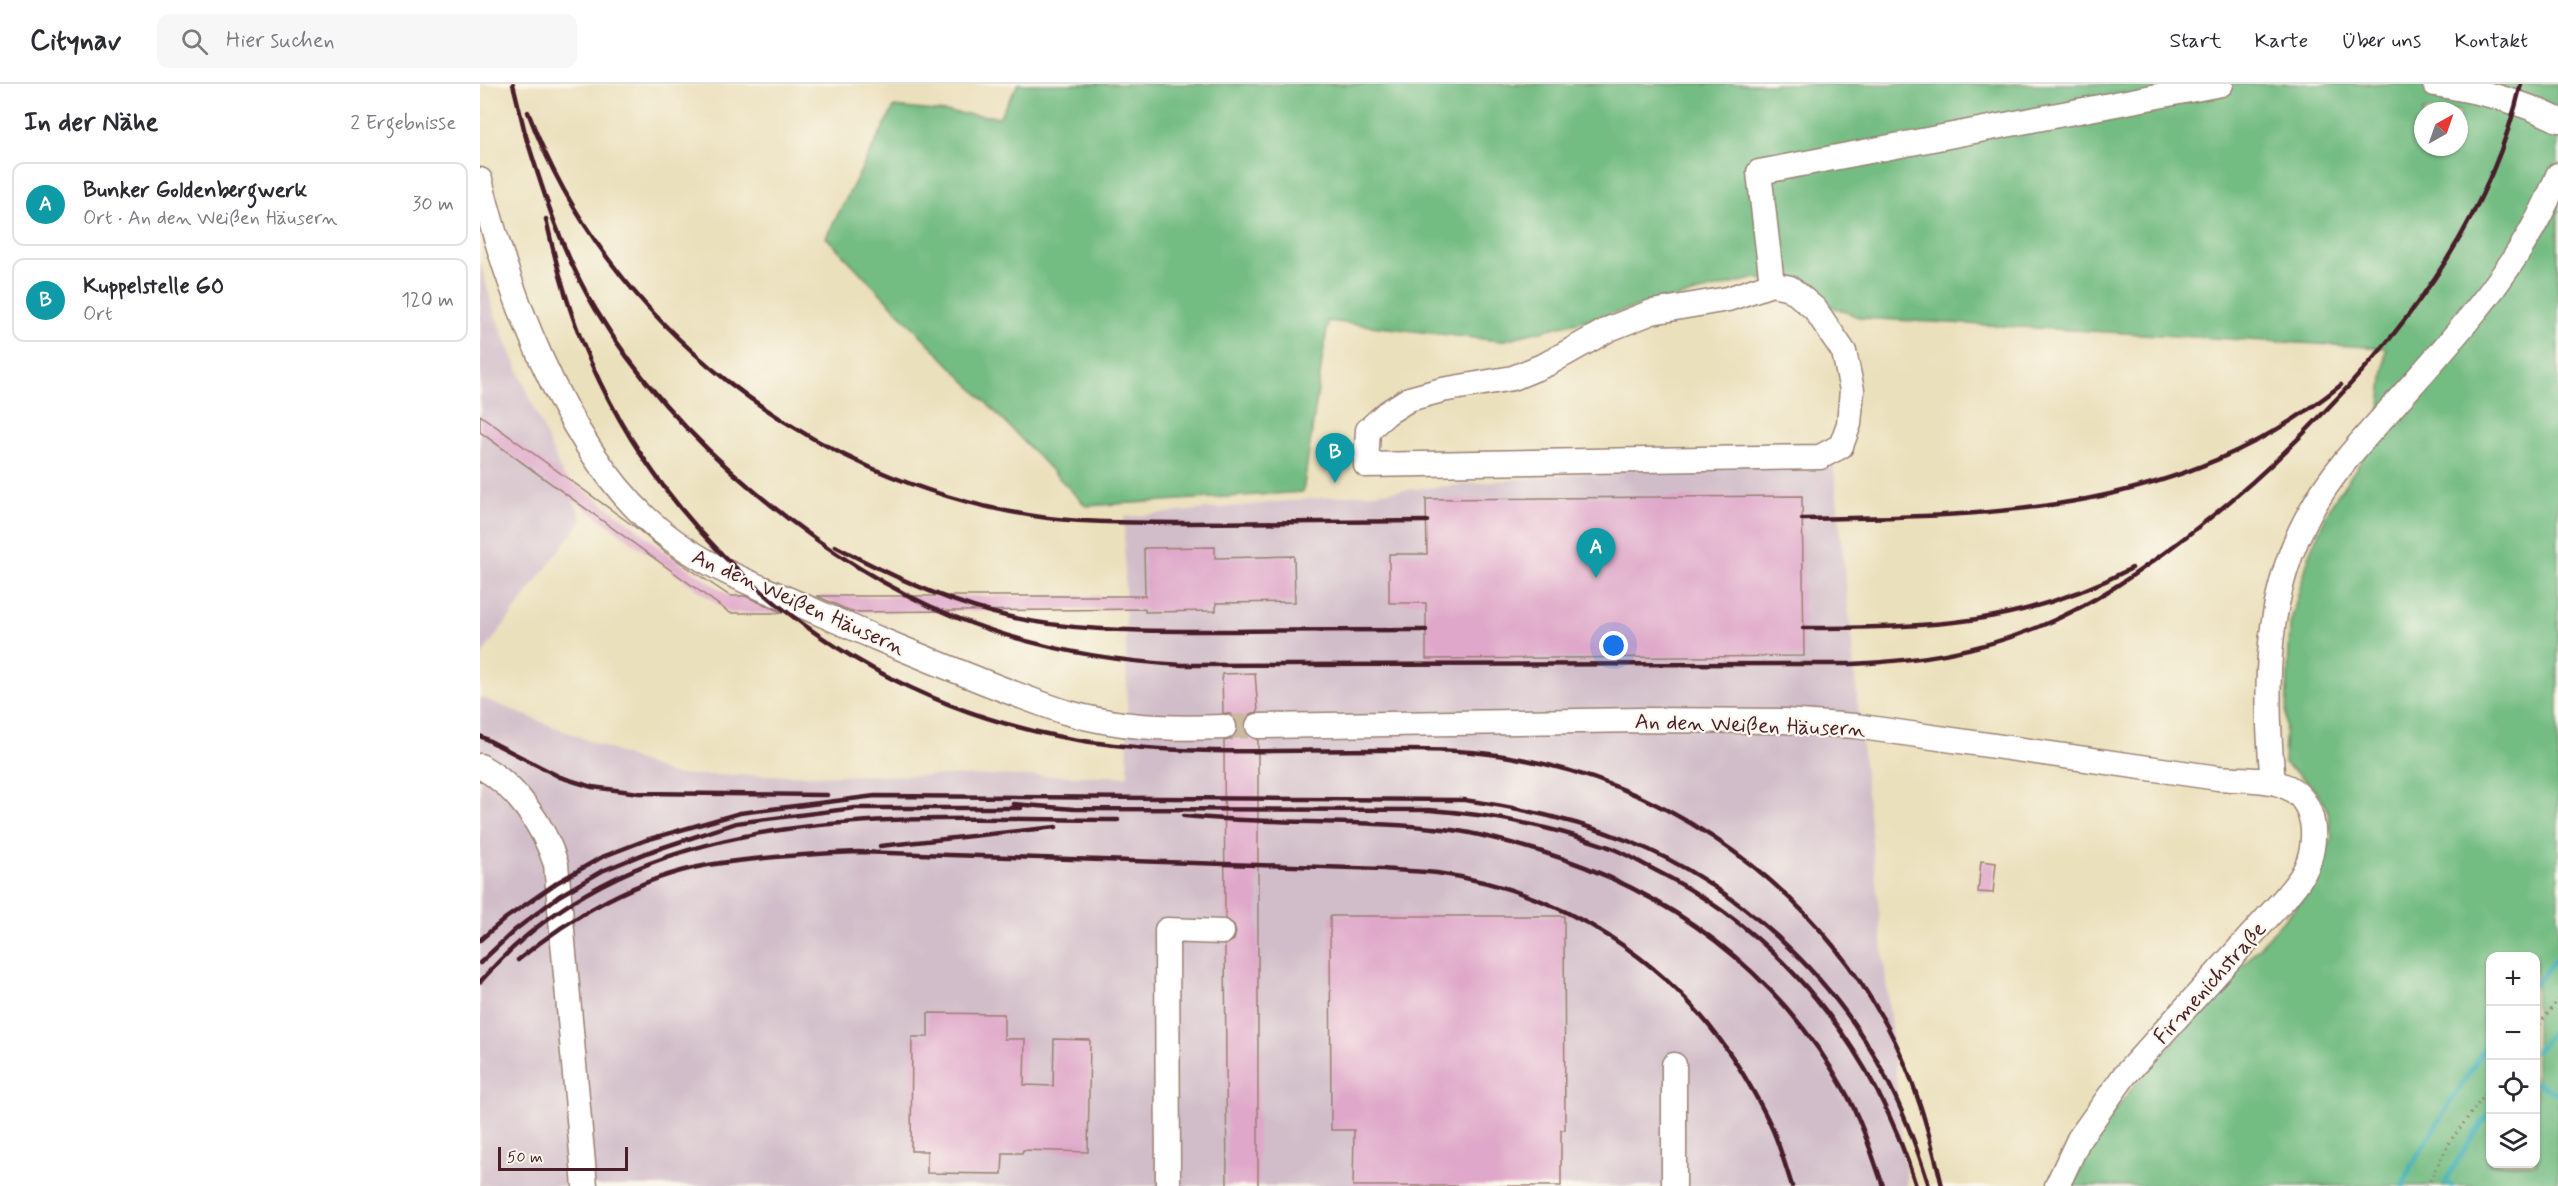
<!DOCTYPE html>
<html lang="de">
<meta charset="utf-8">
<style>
:root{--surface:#fff;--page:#f7f7f7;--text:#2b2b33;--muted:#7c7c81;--line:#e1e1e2;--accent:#d1495b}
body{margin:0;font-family:Mynerve,sans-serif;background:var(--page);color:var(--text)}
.controls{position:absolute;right:18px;bottom:18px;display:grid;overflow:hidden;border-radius:12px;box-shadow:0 2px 4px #0004}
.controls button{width:54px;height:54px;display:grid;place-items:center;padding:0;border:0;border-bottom:2px solid var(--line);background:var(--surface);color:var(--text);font:30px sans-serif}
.compass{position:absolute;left:1934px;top:18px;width:54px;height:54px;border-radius:50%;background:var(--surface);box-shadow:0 2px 4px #0004;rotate:40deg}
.scale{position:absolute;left:18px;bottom:15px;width:130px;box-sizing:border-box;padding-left:6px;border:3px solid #4a1f2b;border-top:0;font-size:16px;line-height:21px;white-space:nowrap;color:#4a1f2b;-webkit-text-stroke:4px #fbf7ec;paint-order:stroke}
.you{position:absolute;left:1134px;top:562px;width:21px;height:21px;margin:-15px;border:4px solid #fff;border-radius:50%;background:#1a73e8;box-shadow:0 0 0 9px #1a73e833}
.badge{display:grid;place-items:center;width:39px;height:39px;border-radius:50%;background:var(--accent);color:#fff;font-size:20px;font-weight:700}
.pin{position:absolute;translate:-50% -50px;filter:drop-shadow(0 2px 3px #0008)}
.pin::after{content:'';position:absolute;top:32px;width:21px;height:18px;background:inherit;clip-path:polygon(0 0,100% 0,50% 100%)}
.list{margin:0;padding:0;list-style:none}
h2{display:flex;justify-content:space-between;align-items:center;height:78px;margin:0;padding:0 24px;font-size:26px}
h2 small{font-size:20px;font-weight:400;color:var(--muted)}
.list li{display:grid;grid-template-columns:39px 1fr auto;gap:18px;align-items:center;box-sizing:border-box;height:84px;margin:0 12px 12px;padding:0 12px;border:2px solid var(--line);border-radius:12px}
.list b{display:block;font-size:22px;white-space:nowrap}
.list p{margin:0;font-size:20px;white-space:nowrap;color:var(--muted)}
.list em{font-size:20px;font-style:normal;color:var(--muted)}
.icon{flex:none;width:33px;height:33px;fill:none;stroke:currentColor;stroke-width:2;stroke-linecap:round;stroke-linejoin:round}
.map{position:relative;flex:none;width:2078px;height:1102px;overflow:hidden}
header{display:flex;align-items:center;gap:36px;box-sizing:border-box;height:84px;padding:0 30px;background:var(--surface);border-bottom:2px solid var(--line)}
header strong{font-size:28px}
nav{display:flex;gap:33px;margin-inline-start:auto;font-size:21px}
.search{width:420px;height:54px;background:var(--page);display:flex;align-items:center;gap:15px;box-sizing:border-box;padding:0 21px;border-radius:12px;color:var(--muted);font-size:22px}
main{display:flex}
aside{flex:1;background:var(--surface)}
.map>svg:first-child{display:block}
.industrial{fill:#d1bdc9}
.forest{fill:#73bc82;stroke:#5e6e56;stroke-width:1.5;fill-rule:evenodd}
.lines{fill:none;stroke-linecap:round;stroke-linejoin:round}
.stream{stroke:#3fb0b7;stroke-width:5}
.building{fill:#dfa7c9}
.minor-tunnel{stroke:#cbb99f;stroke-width:24;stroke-dasharray:24 12;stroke-linecap:butt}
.minor-casing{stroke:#9a8074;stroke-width:27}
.path{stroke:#9a8074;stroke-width:3;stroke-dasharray:1.5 4.5;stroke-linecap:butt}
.minor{stroke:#fff;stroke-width:24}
.rail{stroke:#4a1f2b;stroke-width:4.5}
.labels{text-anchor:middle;stroke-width:4.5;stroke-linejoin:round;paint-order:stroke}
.street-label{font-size:22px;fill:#4a1f2b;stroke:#fbf7ec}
</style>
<header>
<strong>Citynav</strong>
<div class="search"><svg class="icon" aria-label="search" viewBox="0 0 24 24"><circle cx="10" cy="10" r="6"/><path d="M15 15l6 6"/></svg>Hier suchen</div>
<nav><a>Start</a><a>Karte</a><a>Über uns</a><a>Kontakt</a></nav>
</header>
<main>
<aside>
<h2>In der Nähe<small>2 Ergebnisse</small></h2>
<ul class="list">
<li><span class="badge" style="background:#0f9aa8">A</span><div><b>Bunker Goldenbergwerk</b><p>Ort · An den Weißen Häusern</p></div><em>30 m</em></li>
<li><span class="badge" style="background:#0f9aa8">B</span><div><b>Kuppelstelle GO</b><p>Ort</p></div><em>120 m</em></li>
</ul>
</aside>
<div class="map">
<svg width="2078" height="1102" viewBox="0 0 2078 1102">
<rect width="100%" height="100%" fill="#fbf7ec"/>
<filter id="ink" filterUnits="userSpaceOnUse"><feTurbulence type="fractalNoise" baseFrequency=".0167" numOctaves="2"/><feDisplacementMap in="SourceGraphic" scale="12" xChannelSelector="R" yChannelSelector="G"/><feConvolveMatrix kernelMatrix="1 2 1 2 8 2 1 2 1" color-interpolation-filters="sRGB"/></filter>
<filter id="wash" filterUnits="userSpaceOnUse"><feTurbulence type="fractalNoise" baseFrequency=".008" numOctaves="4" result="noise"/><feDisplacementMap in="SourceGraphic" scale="24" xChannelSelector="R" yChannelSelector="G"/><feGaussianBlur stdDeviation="1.35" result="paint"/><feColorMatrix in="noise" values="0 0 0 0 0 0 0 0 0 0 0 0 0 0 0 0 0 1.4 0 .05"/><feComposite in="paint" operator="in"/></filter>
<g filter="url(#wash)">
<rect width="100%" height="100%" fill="#ebe0bc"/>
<g class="industrial">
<path d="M0,176L14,229L102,436L0,573Z"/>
<path d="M1352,365L1427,1102H0V613L194,691L648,692L644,433Z"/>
</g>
<path class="forest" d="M538,0H2078V1102H1593L1623,1042L1653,1003L1821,817L1852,755L1847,723L1830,700L1804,679L1810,540L1831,465L1852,419L1897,354L1906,264L1381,234L1277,194L1020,257L848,237L823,408L606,422L346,153L414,23L519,33ZM1943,27H1979V63H1943ZM2010,872H2056V1080H2010Z"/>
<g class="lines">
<g class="stream">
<path d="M2056,900L2078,872"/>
<path d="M2056,968L2078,941"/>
<path d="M2056,998L2078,1011"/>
<path d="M1923,1102L1931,1082L2010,955"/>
<path d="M1972,1102L1965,1098L1989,1058L2010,1028"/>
</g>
</g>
<g id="blocks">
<g class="building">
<path d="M0,331L155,443L186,469L250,512H265L303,529H250L0,348Z"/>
<path d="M1322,412L1324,572L946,575V519H909V470H947L946,415Z"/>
<path d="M735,463V474L814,472L815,518L736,519V527L665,528V525L372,528L337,512H665L664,464Z"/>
<path d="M775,589L778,628L770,630L764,642L766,650L778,656V1102H747L745,861L754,856L756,848L754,841L745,834L744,657L752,655L758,643L756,635L750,630L743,629L742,590Z"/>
<path d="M1501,777L1516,779L1513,809L1498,808Z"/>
<path d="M850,832H1084L1085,1046H1081V1102H873L874,1046H851Z"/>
<path d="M448,929L524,930V955H545L544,1001L573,1002L574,955L610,956L608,1068L543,1066L542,1069H523L522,1090L447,1089V1067H431L432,953H448Z"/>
</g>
</g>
</g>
<g filter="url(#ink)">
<use href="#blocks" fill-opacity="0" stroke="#9a8074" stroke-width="1.5"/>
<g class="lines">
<path class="minor-tunnel" d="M744,643L778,642"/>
<g class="minor-casing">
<g id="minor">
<path d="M1955,0C1997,7 2039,16 2078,36"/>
<path d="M0,96C27,205 83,356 166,434C204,469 240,486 286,506C324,522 361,539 399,555C460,580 522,607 585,628C640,644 686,645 744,643"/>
<path d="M1292,200L1310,204L1335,225L1364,268L1372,306L1369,340L1361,362L1340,373L886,381L888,346L907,329L929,315L962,306L1033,294L1067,280L1129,245L1172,228L1248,215Z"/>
<path d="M1292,200L1279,88L1741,0"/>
<path d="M778,642L1161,636L1305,637L1375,642L1738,694C1758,696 1783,694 1802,701C1838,713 1839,760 1824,788C1819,798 1811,806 1805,814L1644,992L1599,1055L1577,1102"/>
<path d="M0,682C36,702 63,740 76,780L105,1102"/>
<path d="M1793,698C1784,607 1784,507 1832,425C1852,389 1880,359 1907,329C1972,255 2042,184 2078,91"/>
<path d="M1194,981V1102"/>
<path d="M688,1102L687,846L742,848"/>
</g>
</g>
<g class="path">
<path d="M2056,945L2078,916"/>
<path d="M1947,1102L1971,1056L2010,1004"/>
</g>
<use href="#minor" class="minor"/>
<g class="rail">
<path d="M33,0L47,57"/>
<path d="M48,28C128,242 331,397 554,432C606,440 658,438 710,439C789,439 868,438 947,437"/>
<path d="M45,49C64,111 83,171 116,226C158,296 212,355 274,407C405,518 531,572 703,581L1372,580C1436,577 1496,568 1556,544C1612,522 1661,487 1708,451C1761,411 1803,372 1848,324C1938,231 2011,128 2041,0"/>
<path d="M66,135C77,185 90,233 111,279C205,489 405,636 634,661C721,671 811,666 898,666C929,666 961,665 992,668C1167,685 1323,788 1407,942C1434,992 1449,1047 1462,1102"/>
<path d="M1322,435C1518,432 1700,430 1861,301"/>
<path d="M355,462C405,489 456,513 510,528C587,549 666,547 746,547C812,546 879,546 946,546"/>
<path d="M1323,544C1448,543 1539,543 1652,484"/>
<path d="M0,652L80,693L112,703L159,709L347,711"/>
<path d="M533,720L594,725L949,726C1010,730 1069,742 1126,762C1142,767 1157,777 1171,784C1302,849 1393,963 1436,1102"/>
<path d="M704,732C793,741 883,735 972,746C1000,750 1029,758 1056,766C1189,806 1298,887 1366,1009C1382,1038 1392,1071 1403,1102"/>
<path d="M400,762L576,743"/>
<path d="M0,856L26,834L78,798L122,773L166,756L260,729L395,712L984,716C1043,724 1096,736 1151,758C1253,799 1353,891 1403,988C1422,1024 1437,1063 1449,1102"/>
<path d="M38,876C91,832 159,793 228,781C277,773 328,770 378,768L903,785C921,787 939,787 957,789C1085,807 1196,879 1263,990C1275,1010 1288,1032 1296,1054C1302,1070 1307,1086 1312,1102"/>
<path d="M0,879L35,846L79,812L122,787L166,769L256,739L375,724H541"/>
<path d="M0,898C161,711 416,735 638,736"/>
</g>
</g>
</g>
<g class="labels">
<g class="street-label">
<text transform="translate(319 517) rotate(24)" y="8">An den Weißen Häusern</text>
<text transform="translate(1270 640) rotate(2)" y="8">An den Weißen Häusern</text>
<text transform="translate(1729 898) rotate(-48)" y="8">Firmenichstraße</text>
</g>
</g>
</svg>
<div class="controls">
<button>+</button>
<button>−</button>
<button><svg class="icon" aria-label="locate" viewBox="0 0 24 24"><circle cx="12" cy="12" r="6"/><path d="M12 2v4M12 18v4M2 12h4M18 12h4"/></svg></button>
<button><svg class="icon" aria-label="layers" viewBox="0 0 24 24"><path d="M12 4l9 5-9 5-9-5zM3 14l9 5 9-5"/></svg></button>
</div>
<svg class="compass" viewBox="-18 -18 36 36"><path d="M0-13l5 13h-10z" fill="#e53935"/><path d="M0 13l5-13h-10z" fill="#7c7c81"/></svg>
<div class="scale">50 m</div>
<div class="you"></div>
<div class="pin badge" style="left:1116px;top:494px;background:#0f9aa8">A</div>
<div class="pin badge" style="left:855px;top:399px;background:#0f9aa8">B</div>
</div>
</main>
